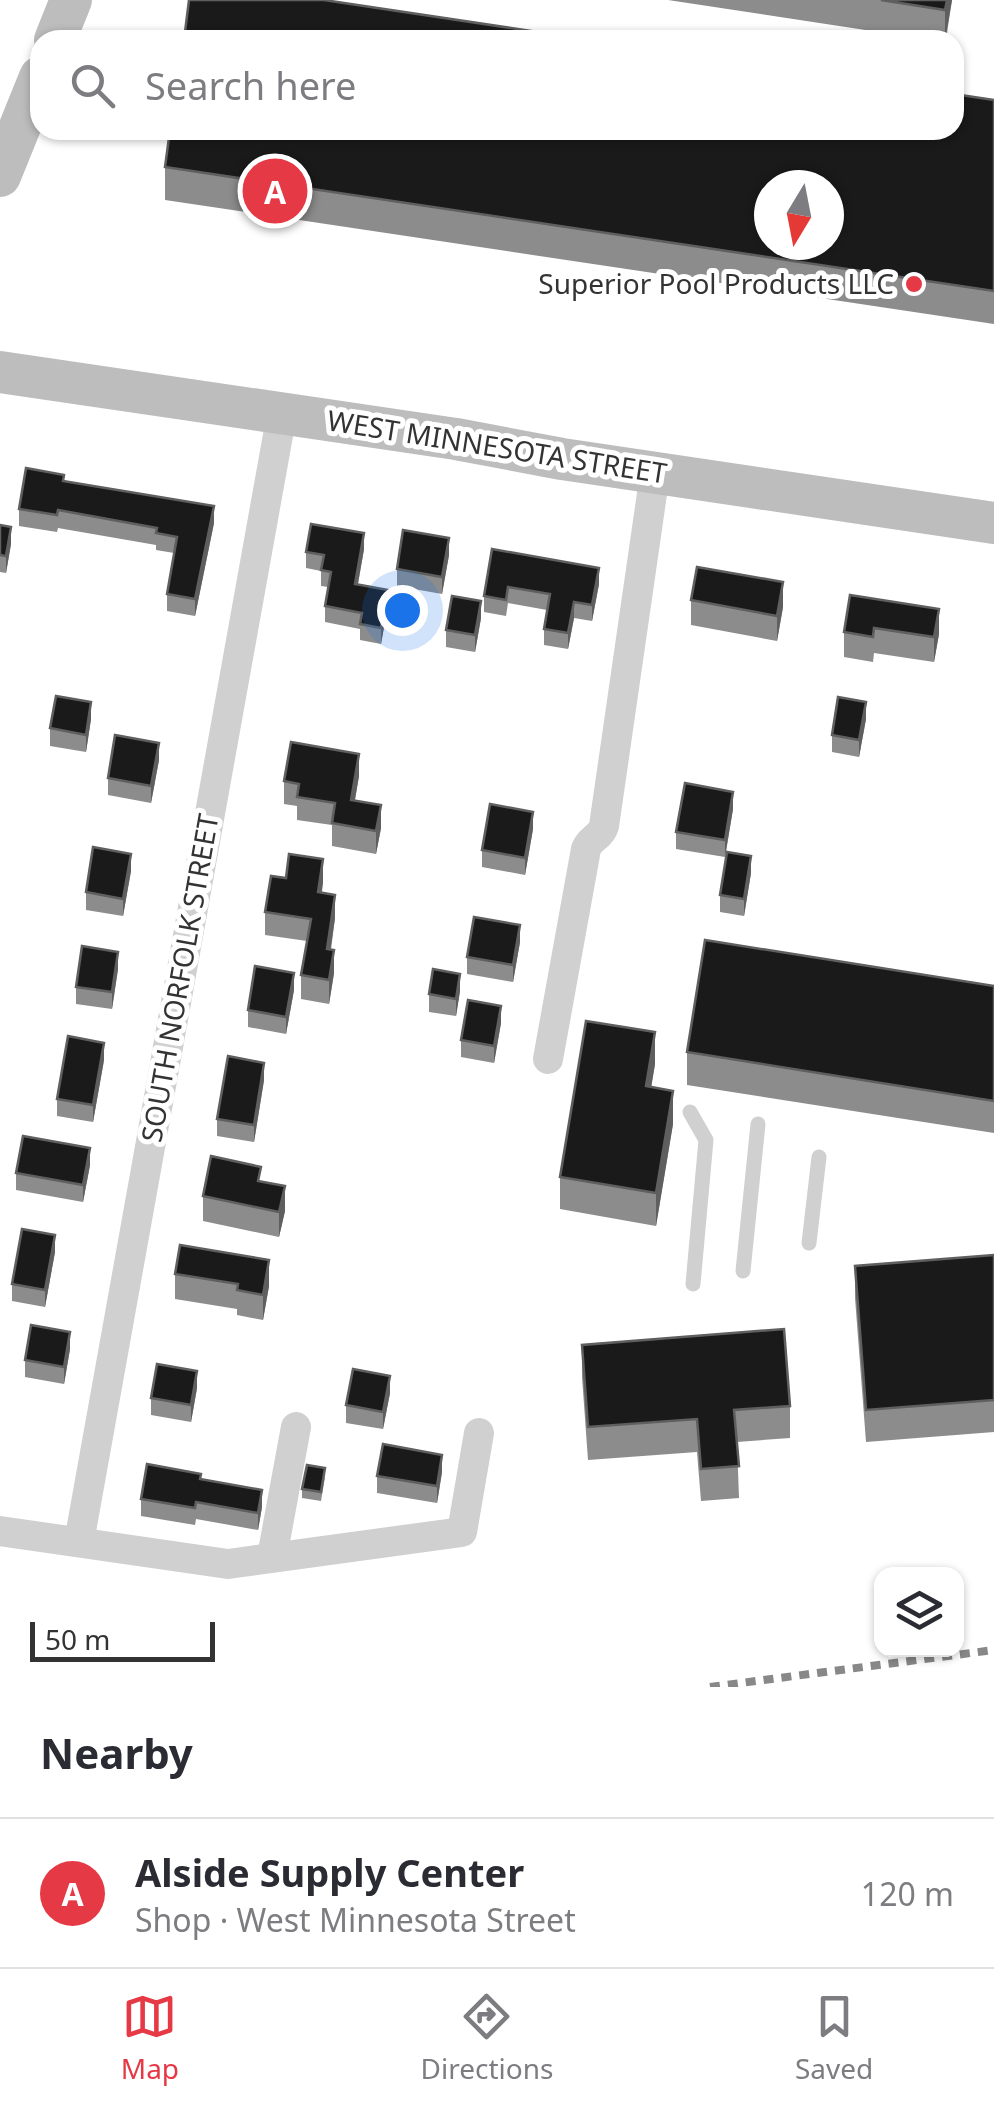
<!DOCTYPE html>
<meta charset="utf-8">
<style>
:root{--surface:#fff;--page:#f2f2f3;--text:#2b2b33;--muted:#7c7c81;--line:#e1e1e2;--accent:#e63946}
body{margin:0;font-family:"Noto Sans",sans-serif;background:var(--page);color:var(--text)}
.controls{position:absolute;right:30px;bottom:30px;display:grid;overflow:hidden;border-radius:20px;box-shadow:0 2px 8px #0004}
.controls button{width:90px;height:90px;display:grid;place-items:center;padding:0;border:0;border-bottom:2px solid var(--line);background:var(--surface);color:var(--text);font:50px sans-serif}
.compass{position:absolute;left:754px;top:170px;width:90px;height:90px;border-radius:50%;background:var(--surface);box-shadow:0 2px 8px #0004;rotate:190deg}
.scale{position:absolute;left:30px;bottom:25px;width:185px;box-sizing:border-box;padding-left:10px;border:5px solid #333;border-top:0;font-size:28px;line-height:35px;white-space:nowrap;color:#333;-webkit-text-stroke:8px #fff;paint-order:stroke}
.you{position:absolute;left:402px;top:610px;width:35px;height:35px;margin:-25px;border:8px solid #fff;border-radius:50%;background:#1a73e8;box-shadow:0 0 0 15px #1a73e833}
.badge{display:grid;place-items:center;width:65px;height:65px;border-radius:50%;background:var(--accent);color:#fff;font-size:32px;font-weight:700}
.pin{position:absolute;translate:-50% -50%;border:5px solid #fff;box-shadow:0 2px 10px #0006}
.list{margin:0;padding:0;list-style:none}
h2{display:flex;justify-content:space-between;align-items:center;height:130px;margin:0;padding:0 40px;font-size:42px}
h2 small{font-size:32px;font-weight:400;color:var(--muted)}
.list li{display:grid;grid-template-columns:65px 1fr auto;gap:30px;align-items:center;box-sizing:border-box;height:150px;padding:0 40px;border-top:2px solid var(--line)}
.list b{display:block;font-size:38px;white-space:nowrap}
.list p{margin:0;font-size:32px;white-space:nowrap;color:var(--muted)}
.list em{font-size:32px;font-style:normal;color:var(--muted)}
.icon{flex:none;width:55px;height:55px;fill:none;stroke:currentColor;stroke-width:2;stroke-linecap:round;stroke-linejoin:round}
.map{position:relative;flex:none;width:994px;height:1687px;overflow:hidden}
.search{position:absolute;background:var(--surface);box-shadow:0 2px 8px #0004;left:30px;right:30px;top:30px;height:110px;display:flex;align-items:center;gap:25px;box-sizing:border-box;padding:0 35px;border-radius:30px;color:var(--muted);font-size:38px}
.sheet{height:280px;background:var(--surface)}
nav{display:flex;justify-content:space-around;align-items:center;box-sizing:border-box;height:140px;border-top:2px solid var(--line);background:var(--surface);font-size:28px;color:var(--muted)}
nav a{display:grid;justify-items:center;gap:5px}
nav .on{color:var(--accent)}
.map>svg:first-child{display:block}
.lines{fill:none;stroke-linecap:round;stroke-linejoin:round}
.lane{stroke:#d0d0d0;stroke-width:15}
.street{stroke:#d0d0d0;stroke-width:30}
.secondary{stroke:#bdbdbd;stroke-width:42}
.rail{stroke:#888;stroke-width:8;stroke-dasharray:10 8;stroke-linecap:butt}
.wall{fill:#8c8c8c}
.shaded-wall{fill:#5f5f5f}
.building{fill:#1a1a1a;stroke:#5f5f5f;stroke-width:2.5;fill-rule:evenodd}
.poi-dot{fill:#e63946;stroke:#fff;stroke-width:4}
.labels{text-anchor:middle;stroke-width:10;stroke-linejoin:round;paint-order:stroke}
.poi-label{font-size:28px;fill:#333;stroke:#fff;text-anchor:end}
.street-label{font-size:28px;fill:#333;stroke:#fff}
</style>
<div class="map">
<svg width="994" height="1687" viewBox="0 0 994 1687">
<rect width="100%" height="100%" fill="#fff"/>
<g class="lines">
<g class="lane">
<path d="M690,1112L706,1140L693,1284"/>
<path d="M809,1243L819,1157"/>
<path d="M743,1271L758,1124"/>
</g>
<g class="street">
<path d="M548,1059L586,849C590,838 601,837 604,826L655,473"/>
<path d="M0,1531L228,1564L462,1532L479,1433"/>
<path d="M79,1542L282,413"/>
<path d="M272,1557L296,1427"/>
</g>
<g class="secondary">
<path d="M55,40L71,0"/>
<path d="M0,176L40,77"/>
<path d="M0,372L456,439L562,459L994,523"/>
</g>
<path class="rail" d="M710,1687L994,1650"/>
</g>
<g class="wall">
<path d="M668,0H952L946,40H931Z"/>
<path d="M994,100V324L165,200V167Z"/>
<path d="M64,481L214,523L195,616L167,611V594L174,553L156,550V545L58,528L57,532L19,526V509Z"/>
<path d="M0,525L11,544L6,573L0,572Z"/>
<path d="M364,549L358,584L388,605L381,644L360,640V629L325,622V606L328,587L321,586V571L306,568V552Z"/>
<path d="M492,549L599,584L592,621L574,618L568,649L544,645V629L547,610L508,603L506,616L484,612V596Z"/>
<path d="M449,555L442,594L397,586V569Z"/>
<path d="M850,595L939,634L934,662L874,653L873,662L844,657V632Z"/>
<path d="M691,600L783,607L777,641L691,625Z"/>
<path d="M481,618L475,652L446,647V630Z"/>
<path d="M91,719L86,752L50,746V728Z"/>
<path d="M866,719L859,757L832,752V735Z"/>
<path d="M159,760L151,803L108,795V778Z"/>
<path d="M359,776L355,800L381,828L376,854L332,846V825L297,820V806L284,804V781Z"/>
<path d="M733,809L725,857L676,849V832Z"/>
<path d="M533,829L525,875L482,867V850Z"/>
<path d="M131,871L123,916L86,910V892Z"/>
<path d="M751,873L744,916L720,912V895Z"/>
<path d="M323,882L322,893L335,918L331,950L334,973L329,1004L301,999V975L307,941L265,935V912Z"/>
<path d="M520,942L513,982L467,974V957Z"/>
<path d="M118,969L112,1009L76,1004V987Z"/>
<path d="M994,986V1133L687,1085V1052Z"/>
<path d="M294,990L286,1034L248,1027V1010Z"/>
<path d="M460,991L456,1016L429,1012V994Z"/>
<path d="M501,1023L494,1063L461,1057V1040Z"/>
<path d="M104,1060L93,1122L57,1116V1099Z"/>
<path d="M655,1064L651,1087L673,1124L656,1226L560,1209V1177Z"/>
<path d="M264,1080L254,1142L217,1136V1119Z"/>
<path d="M90,1165L83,1202L16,1190V1173Z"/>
<path d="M261,1181L285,1211L279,1237L203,1221V1196Z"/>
<path d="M55,1252L45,1307L12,1301V1284Z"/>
<path d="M994,1255V1432L866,1442L855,1298V1266Z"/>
<path d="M175,1274L269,1286L263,1320L237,1315V1309L175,1299Z"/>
<path d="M582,1345L790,1406V1438L737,1442L739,1498L701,1501L697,1452L588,1460L582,1377Z"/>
<path d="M70,1349L64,1384L25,1377V1360Z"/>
<path d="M197,1388L191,1422L151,1415V1398Z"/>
<path d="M390,1393L383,1429L346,1423V1405Z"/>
<path d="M442,1472L437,1503L377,1493V1476Z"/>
<path d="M325,1477L321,1501L302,1498V1489Z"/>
<path d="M201,1479L262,1507L258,1530L196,1519L195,1525L141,1516V1499Z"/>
</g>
<g class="shaded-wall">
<path d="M947,0H952L945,40V10Z"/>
<path d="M214,506V523L195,616V599Z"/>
<path d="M11,527V544L6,573V556Z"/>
<path d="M364,533V549L355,600V584Z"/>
<path d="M449,538V555L442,594V577Z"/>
<path d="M599,568V584L592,621V605Z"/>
<path d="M783,582V607L777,641V616Z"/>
<path d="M388,590V605L381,644V628Z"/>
<path d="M481,601V618L475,652V635Z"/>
<path d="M574,602V618L568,649V633Z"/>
<path d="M939,609V634L934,662V637Z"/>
<path d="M91,702V719L86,752V735Z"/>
<path d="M866,702V719L859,757V740Z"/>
<path d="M159,743V760L151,803V786Z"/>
<path d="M359,754V776L351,822V800Z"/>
<path d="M733,792V809L725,857V840Z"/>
<path d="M381,805V828L376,854V831Z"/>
<path d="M533,812V829L525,875V858Z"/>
<path d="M131,854V871L123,916V899Z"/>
<path d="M751,856V873L744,916V899Z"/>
<path d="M323,859V882L318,915V892Z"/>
<path d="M335,895V918L327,972V949Z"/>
<path d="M520,925V942L513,982V965Z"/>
<path d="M334,950V973L329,1004V980Z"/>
<path d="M118,952V969L112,1009V992Z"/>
<path d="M294,973V990L286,1034V1017Z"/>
<path d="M460,974V991L456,1016V999Z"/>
<path d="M501,1006V1023L494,1063V1046Z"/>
<path d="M655,1032V1064L646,1119V1086Z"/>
<path d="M104,1043V1060L93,1122V1105Z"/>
<path d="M264,1063V1080L254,1142V1125Z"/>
<path d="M673,1091V1124L656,1226V1193Z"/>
<path d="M90,1148V1165L83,1202V1185Z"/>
<path d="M285,1186V1211L279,1237V1212Z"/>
<path d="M55,1235V1252L45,1307V1290Z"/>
<path d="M269,1260V1286L263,1320V1295Z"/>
<path d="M70,1332V1349L64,1384V1367Z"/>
<path d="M197,1371V1388L191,1422V1405Z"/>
<path d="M390,1376V1393L383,1429V1412Z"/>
<path d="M442,1455V1472L437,1503V1486Z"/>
<path d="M262,1490V1507L258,1530V1513Z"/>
</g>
<g class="building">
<path d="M189,0H324L591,40H184Z"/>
<path d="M881,0H947L945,10Z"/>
<path d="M954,94L994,100V291L165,167L170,130H954ZM769,185H829V245H769Z"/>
<path d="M26,468L64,475L63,481L214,506L195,599L167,594L177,537L156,533L157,528L58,510L57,515L19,509Z"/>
<path d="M311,524L364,533L355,584L388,590L381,628L360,624L362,613L325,606L331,572L321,570L324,555L306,552Z"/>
<path d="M0,525L11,527L6,556L0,555Z"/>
<path d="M403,530L449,538L442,577L397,569Z"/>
<path d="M492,549L599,568L592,605L574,602L568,633L544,629L550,594L508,587L506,600L484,596Z"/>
<path d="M697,567L783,582L777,616L691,600Z"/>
<path d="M850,595L939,609L934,637L874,628L873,637L844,632Z"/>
<path d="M452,596L481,601L475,635L446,630Z"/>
<path d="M56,696L91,702L86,735L50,728Z"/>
<path d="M838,697L866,702L859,740L832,735Z"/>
<path d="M115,735L159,743L151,786L108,778Z"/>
<path d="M291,742L359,754L351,800L381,805L376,831L332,823L335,803L297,797L299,784L284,781Z"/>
<path d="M685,783L733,792L725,840L676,832Z"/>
<path d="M490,804L533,812L525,858L482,850Z"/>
<path d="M93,847L131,854L123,899L86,892Z"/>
<path d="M727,852L751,856L744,899L720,895Z"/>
<path d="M289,854L323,859L318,892L335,895L327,949L334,950L329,980L301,975L311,919L265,912L271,876L286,878Z"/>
<path d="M474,917L520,925L513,965L467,957Z"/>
<path d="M705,940L994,986V1101L687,1052Z"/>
<path d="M82,946L118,952L112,992L76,987Z"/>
<path d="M255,966L294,973L286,1017L248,1010Z"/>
<path d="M433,969L460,974L456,999L429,994Z"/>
<path d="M468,1000L501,1006L494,1046L461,1040Z"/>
<path d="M586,1021L655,1032L646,1086L673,1091L656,1193L560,1177Z"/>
<path d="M68,1036L104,1043L93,1105L57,1099Z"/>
<path d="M228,1056L264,1063L254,1125L217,1119Z"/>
<path d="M23,1136L90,1148L83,1185L16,1173Z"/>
<path d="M211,1156L261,1167L258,1181L285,1186L279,1212L203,1196Z"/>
<path d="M22,1229L55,1235L45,1290L12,1284Z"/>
<path d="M180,1245L269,1260L263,1295L237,1290L238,1284L175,1274Z"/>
<path d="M994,1255V1400L866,1410L855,1266Z"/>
<path d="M31,1325L70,1332L64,1367L25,1360Z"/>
<path d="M784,1329L790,1406L734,1410L739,1466L701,1469L697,1419L588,1427L582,1345Z"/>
<path d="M157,1364L197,1371L191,1405L151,1398Z"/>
<path d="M353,1369L390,1376L383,1412L346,1405Z"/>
<path d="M383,1444L442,1455L437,1486L377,1476Z"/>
<path d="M147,1464L201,1474L200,1479L262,1490L258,1513L196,1502L195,1508L141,1499Z"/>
<path d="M307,1465L325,1468L321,1492L302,1489Z"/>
</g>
<circle class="poi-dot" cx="914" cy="284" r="10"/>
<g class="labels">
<g class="poi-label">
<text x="894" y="294">Superior Pool Products LLC</text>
</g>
<g class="street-label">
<text transform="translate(497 447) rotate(9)" y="10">WEST MINNESOTA STREET</text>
<text transform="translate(180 978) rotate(-80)" y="10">SOUTH NORFOLK STREET</text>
</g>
</g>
</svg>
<div class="controls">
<button><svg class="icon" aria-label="layers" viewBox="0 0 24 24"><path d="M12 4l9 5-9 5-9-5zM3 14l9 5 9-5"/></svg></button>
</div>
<svg class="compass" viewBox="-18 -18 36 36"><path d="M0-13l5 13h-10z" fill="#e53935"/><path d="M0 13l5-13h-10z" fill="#7c7c81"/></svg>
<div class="scale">50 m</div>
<div class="you"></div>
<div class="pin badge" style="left:275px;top:191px">A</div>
<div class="search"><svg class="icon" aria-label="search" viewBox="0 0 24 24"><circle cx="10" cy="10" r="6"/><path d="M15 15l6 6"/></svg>Search here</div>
</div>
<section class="sheet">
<h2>Nearby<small></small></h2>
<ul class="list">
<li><span class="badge">A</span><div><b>Alside Supply Center</b><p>Shop · West Minnesota Street</p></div><em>120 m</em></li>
</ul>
</section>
<nav>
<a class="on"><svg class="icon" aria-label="map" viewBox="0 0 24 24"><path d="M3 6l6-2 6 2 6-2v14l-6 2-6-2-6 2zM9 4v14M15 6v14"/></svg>Map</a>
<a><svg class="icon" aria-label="directions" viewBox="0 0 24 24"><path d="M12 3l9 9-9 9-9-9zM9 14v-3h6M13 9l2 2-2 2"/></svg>Directions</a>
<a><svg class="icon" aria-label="saved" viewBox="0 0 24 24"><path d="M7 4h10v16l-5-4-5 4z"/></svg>Saved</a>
</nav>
